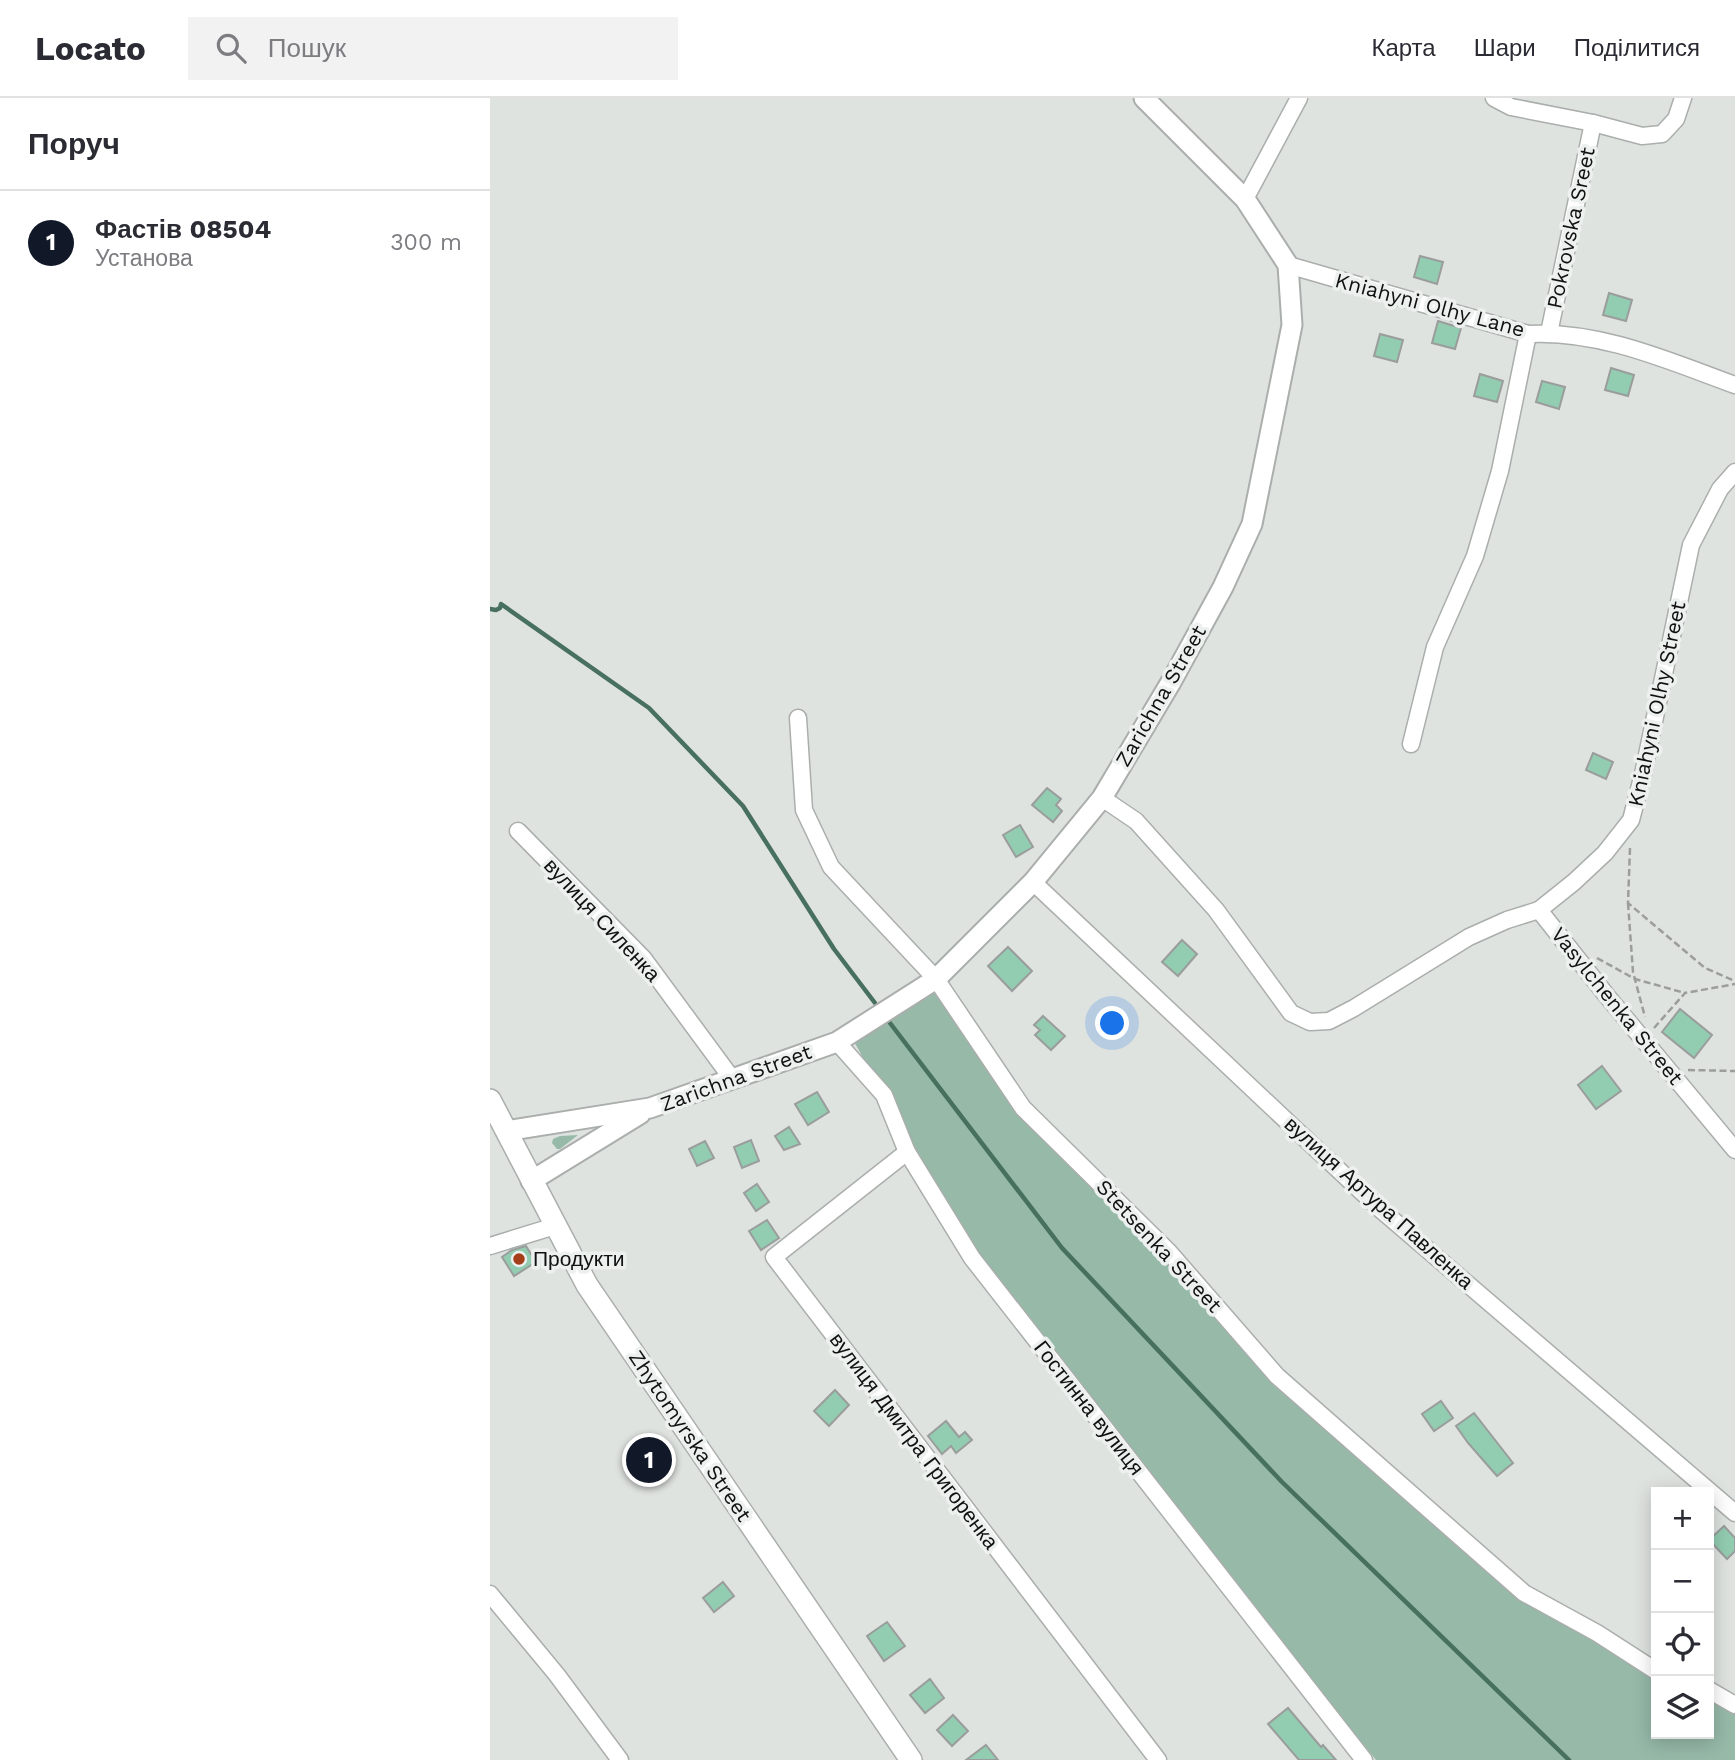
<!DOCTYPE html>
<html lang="uk">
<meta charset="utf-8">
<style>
:root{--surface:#fff;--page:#f2f2f3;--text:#2b2b33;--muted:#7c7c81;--line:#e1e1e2;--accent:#111827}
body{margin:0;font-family:"Work Sans",sans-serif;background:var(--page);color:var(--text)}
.controls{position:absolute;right:21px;bottom:21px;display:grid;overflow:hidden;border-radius:0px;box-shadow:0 4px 18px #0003}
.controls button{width:63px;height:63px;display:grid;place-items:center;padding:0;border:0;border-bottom:2px solid var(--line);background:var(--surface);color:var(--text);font:35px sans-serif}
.you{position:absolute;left:623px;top:926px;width:24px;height:24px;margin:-18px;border:5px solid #fff;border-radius:50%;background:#1a73e8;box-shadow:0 0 0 10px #1a73e833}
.badge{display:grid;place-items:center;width:46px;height:46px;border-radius:50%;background:var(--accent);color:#fff;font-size:23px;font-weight:700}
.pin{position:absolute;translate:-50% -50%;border:4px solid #fff;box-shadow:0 2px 7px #0006}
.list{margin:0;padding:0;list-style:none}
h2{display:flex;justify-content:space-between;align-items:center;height:91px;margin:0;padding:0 28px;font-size:30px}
h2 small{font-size:23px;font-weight:400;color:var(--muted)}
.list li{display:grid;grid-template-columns:46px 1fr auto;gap:21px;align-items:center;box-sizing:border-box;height:105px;padding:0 28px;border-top:2px solid var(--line)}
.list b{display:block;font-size:26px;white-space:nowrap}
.list p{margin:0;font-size:23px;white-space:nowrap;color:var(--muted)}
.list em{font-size:23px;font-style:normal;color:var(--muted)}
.icon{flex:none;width:38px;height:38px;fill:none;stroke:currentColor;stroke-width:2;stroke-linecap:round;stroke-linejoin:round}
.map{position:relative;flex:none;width:1245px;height:1662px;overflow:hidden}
header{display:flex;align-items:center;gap:42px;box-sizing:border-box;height:98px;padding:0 35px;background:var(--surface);border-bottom:2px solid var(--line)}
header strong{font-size:33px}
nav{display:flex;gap:38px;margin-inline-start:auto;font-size:24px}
.search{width:490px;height:63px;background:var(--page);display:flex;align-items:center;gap:18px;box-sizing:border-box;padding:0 24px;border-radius:0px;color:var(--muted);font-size:26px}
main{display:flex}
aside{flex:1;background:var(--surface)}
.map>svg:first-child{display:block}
.green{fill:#96b9a8}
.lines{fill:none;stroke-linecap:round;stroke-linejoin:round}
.stream{stroke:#48705e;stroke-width:4.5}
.building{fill:#92ccb1;stroke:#9a9d9c;stroke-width:2}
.minor-casing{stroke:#aaaeac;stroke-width:19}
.tertiary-casing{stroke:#aaaeac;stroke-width:23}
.secondary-casing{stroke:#aaaeac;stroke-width:24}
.path{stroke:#9b9e9c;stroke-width:2.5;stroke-dasharray:7 3.5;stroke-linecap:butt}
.minor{stroke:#fff;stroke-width:16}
.tertiary{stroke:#fff;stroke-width:19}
.secondary{stroke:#fff;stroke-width:21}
.poi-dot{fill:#a53f19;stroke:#ecf0ee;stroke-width:2.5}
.labels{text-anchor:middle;stroke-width:7;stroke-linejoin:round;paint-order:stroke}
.street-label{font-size:21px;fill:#101110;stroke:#ecf0ee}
.poi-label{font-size:21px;fill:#101110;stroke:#ecf0ee;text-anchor:start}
</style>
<header>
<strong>Locato</strong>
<div class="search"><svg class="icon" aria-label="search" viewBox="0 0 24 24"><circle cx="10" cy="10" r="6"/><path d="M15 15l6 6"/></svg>Пошук</div>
<nav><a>Карта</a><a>Шари</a><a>Поділитися</a></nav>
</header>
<main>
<aside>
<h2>Поруч<small></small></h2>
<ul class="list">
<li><span class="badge">1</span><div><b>Фастів 08504</b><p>Установа</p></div><em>300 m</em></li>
</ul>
</aside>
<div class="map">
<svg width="1245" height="1662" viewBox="0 0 1245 1662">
<rect width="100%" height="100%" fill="#dfe3e0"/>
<g class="green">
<path d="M446,881L533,1010L787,1278L1034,1495L1166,1573V1636H1219V1592L1245,1607V1662H886L549,1247L482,1160L360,936Z"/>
<path d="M88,1037L70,1051H67L62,1045L63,1041L70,1038Z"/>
</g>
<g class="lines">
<g class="stream">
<path d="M0,511L6,512L10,510L11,506L159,610L253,708L344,851L385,905"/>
<path d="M400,925L572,1150L792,1384L1079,1662"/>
</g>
</g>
<g class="building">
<path d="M930,158L953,164L947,186L924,179Z"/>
<path d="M1119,195L1142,202L1136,223L1113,217Z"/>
<path d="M948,223L971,230L965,251L942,245Z"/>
<path d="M890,236L913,242L907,264L884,258Z"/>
<path d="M1121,270L1144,277L1138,298L1115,292Z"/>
<path d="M990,276L1013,283L1007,304L984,298Z"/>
<path d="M1052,283L1075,289L1069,311L1046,304Z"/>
<path d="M1103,655L1123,664L1116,681L1096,672Z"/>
<path d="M557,690L571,701L566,707L572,713L563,724L542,707Z"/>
<path d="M530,727L543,749L526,759L513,737Z"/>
<path d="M692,842L707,856L688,878L672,864Z"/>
<path d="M518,849L542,873L522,893L498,868Z"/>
<path d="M1190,911L1222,937L1204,960L1172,934Z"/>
<path d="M553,918L575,938L561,952L545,937L550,932L544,927Z"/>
<path d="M1112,968L1131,993L1106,1011L1088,987Z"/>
<path d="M327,994L339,1014L318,1027L305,1006Z"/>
<path d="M299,1029L310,1046L294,1052L285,1038Z"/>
<path d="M261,1042L269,1063L252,1070L244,1049Z"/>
<path d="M215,1043L224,1060L207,1068L199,1051Z"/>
<path d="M267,1086L279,1104L266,1113L254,1095Z"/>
<path d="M277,1122L289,1140L271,1152L259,1133Z"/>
<path d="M36,1148L46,1164L24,1178L12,1159L22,1152Z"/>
<path d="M345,1292L359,1307L339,1328L324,1313Z"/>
<path d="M951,1303L963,1320L944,1333L932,1316Z"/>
<path d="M984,1315L1023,1365L1007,1378L978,1345L966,1328Z"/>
<path d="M456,1323L469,1339L475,1334L482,1342L466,1355L461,1348L452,1356L438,1338Z"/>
<path d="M160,1348L172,1367L157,1376L146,1357Z"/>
<path d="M1234,1428L1245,1440V1453L1237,1461L1219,1442Z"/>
<path d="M233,1484L244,1498L224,1514L213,1500Z"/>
<path d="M397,1524L415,1548L394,1563L377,1538Z"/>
<path d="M440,1581L454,1600L435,1615L420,1597Z"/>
<path d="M798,1610L831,1649L833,1647L846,1662H809L778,1626Z"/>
<path d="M463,1617L478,1633L462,1648L447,1632Z"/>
<path d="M496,1647L508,1662H476Z"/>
</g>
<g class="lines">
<g class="minor-casing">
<g id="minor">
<path d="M1004,0L1021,9L1103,25L1152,38L1172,36L1186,21L1193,0"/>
<path d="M755,101L809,0"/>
<path d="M798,167L1038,236C1110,232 1179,263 1245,287"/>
<path d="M1059,235L1103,25"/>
<path d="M308,620L314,712L341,769L446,881L533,1010L679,1154L787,1278L1034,1495L1107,1535L1166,1573"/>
<path d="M921,646L945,549L985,458L1010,373L1038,236"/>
<path d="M612,700L646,723L726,812L801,915L820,924L839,923L864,910L979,839L1017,822L1049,812L1117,898L1245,1052"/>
<path d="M28,733L153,860L243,982"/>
<path d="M543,784L890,1111L1245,1415"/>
<path d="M1049,812L1084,784L1115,755L1141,722L1153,676L1201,447L1230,391L1245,374"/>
<path d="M347,944L394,997L417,1054L482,1160L874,1662"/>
<path d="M417,1054L284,1159L668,1662"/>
<path d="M0,1148L65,1128"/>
<path d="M0,1496L67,1577L130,1662"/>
<path d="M1219,1592L1245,1607"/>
</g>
</g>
<g class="tertiary-casing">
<g id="tertiary">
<path d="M16,1033L160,1010L347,944L446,881L543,784L612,700L681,584L733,489L762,426L802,227L798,167L755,101L654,0"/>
<path d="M41,1083L150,1016"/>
</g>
</g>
<g class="secondary-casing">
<path id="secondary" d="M0,1002L97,1187L421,1662"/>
</g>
<g class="path">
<path d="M1140,750L1138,805L1215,870L1245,883"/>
<path d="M1138,805L1143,874L1155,919"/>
<path d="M1107,860L1145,881L1195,895"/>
<path d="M1164,930L1195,895L1245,886"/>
<path d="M1198,972L1245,973"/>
</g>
<use href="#minor" class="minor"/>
<use href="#tertiary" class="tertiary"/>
<use href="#secondary" class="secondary"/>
</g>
<circle class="poi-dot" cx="29" cy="1161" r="7"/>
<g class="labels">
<g class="street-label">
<text transform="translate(1081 130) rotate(-78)" y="7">Pokrovska Sreet</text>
<text transform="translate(940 207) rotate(15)" y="7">Kniahyni Olhy Lane</text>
<text transform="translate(671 598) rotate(-60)" y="7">Zarichna Street</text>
<text transform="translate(1167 606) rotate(-78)" y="7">Kniahyni Olhy Street</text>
<text transform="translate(112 822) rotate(47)" y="7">вулиця Силенка</text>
<text transform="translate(1127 908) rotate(51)" y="7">Vasylchenka Street</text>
<text transform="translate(246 980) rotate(-20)" y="7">Zarichna Street</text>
<text transform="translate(889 1105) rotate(42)" y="7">вулиця Артура Павленка</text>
<text transform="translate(669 1148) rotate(47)" y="7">Stetsenka Street</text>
<text transform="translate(599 1310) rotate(52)" y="7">Гостинна вулиця</text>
<text transform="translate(200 1338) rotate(56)" y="7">Zhytomyrska Street</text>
<text transform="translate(424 1343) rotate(53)" y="7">вулиця Дмитра Григоренка</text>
</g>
<g class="poi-label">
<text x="43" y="1168">Продукти</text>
</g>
</g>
</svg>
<div class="controls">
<button>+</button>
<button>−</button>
<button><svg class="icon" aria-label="locate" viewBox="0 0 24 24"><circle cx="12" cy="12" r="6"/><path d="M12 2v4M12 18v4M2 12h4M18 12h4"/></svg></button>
<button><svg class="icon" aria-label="layers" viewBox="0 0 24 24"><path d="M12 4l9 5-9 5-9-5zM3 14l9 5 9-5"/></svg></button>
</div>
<div class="you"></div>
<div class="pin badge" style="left:159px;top:1362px">1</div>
</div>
</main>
